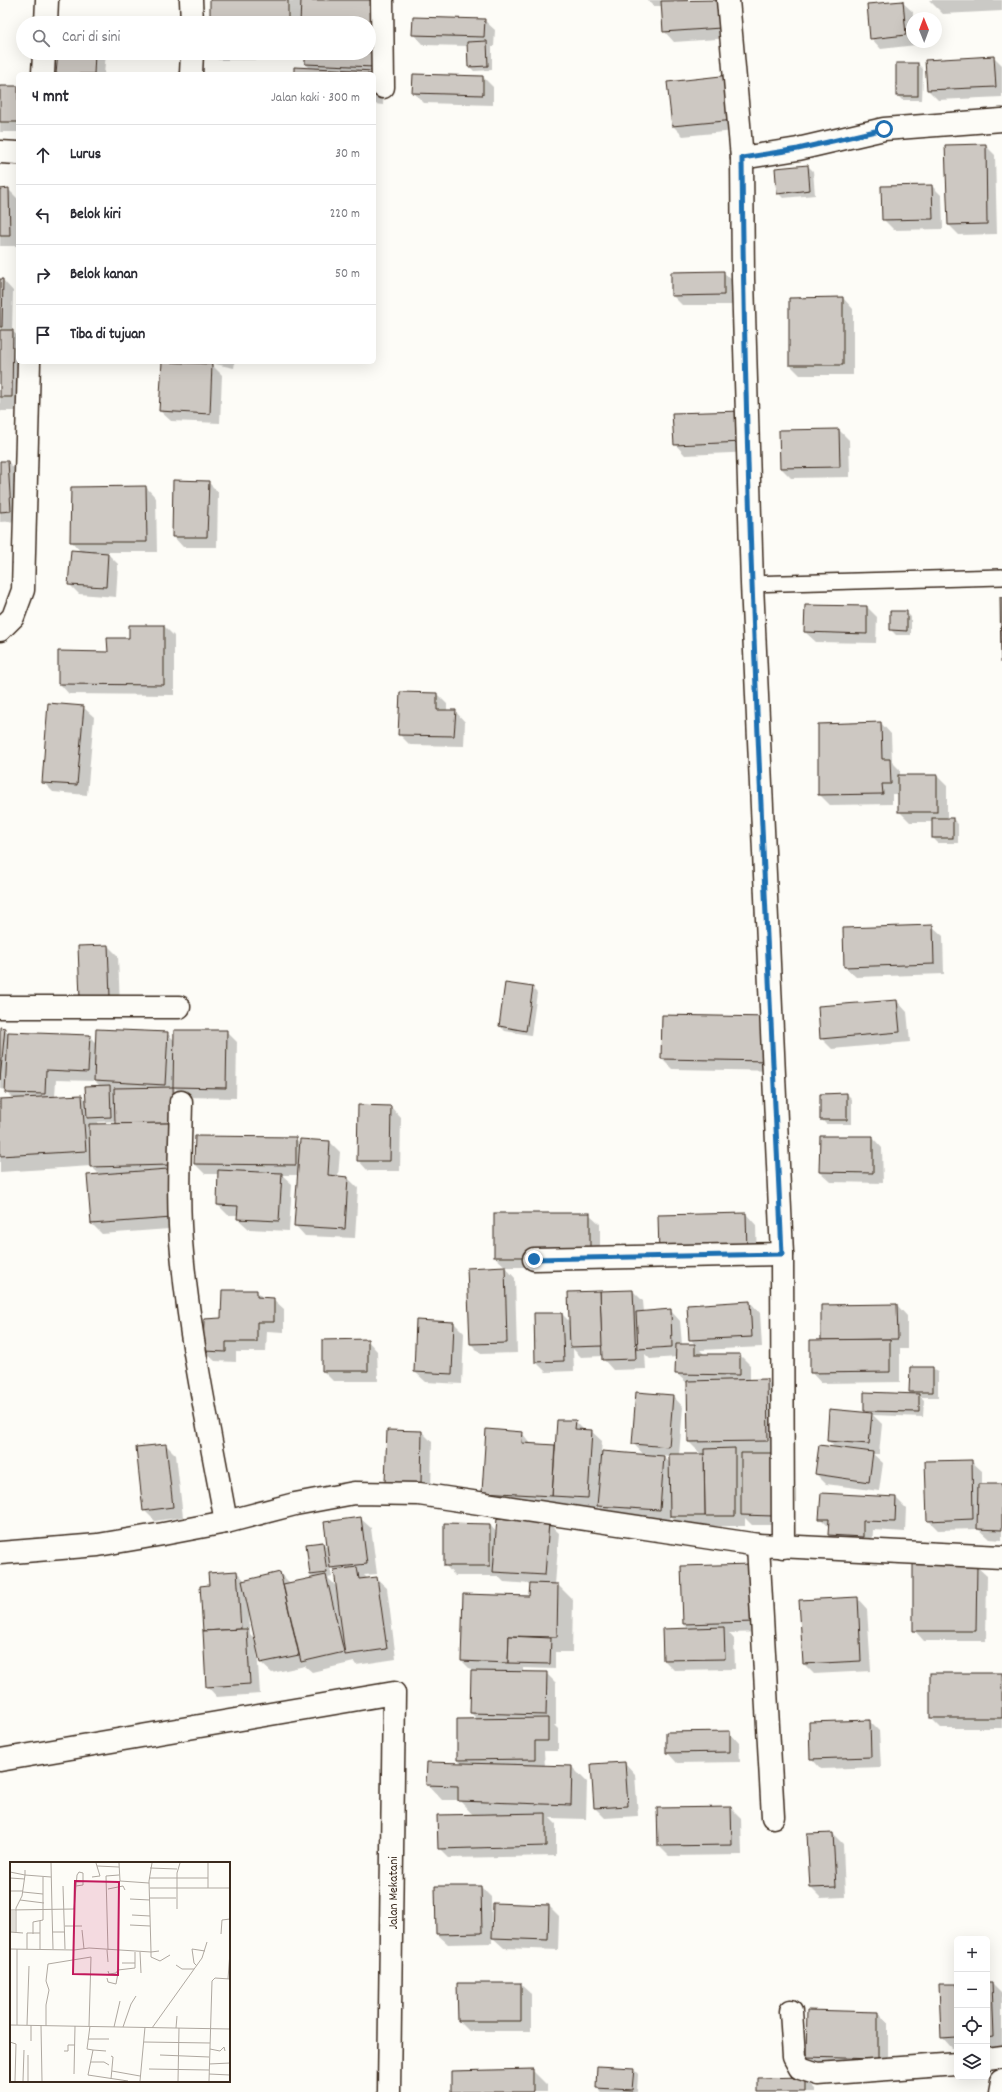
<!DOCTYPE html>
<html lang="id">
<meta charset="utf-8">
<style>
:root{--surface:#fff;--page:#f2f2f3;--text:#2b2b33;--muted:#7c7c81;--line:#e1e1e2}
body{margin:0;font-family:Dekko,sans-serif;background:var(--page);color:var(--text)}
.controls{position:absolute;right:12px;bottom:12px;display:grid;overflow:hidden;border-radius:6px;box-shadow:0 4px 16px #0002}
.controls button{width:36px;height:36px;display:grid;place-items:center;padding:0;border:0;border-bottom:1px solid var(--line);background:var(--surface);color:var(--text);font:20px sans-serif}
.compass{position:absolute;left:906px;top:12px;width:36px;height:36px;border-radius:50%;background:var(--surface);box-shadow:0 4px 16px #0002;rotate:359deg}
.stop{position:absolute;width:12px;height:12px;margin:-9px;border:3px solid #1f6fb2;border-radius:50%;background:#fff}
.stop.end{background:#1f6fb2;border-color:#fff;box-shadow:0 1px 4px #0008}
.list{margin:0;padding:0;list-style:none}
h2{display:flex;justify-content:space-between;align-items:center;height:52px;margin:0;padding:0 16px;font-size:17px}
h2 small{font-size:13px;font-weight:400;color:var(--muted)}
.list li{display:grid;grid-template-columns:26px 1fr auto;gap:12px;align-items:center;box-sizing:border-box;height:60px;padding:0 16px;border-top:1px solid var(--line)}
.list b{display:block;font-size:15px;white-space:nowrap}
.list em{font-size:13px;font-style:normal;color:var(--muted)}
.icon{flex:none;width:22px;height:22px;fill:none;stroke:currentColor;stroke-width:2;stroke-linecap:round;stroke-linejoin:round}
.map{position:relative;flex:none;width:1002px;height:2092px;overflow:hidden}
.search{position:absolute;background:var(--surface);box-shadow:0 4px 16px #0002;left:16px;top:16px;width:360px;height:44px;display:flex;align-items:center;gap:10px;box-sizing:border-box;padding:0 14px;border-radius:22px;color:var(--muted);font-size:15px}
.panel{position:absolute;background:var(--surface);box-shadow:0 4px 16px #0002;left:16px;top:72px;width:360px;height:292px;border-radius:6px}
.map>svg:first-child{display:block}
.shadow{fill:#0003;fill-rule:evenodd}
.building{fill:#cdc8c2;stroke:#3b2a1e}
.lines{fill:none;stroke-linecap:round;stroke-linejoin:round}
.lane-casing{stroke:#3b2a1e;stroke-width:18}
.street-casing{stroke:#3b2a1e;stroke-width:25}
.lane{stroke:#fdfcf7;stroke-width:15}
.street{stroke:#fdfcf7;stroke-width:22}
.route{stroke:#1f6fb2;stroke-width:5}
.labels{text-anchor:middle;stroke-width:4;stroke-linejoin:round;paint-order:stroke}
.street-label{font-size:13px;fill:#3b2a1e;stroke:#fdfcf7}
.inset-road{fill:none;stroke:#afa8a0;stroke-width:1}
.view{fill:#c2185b;fill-opacity:0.15;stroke:#c2185b;stroke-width:2}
.inset-edge{fill:none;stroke:#3b2a1e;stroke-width:2}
</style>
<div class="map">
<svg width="1002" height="2092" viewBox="0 0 1002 2092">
<rect width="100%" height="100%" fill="#fdfcf7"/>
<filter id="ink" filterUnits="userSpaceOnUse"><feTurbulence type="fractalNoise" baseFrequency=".025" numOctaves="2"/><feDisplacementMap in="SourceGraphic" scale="8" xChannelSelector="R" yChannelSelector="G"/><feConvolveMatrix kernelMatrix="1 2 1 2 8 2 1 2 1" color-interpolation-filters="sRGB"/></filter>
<g filter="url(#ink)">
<g class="shadow">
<path d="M211,0L374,1L384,83L383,105L374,104V74H295L311,69L306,64V53H369V23H211Z"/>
<path d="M648,0H720L731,38L674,42L664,31L662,6H654Z"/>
<path d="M929,0H1002V11L943,14Z"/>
<path d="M902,2L913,12L912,42H916V45L881,49L871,38Z"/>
<path d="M484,20L495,30L494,47H492V70L474,71L469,66L468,46L423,45L413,34Z"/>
<path d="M59,53H106L104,74H57Z"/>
<path d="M213,53H256V60H218Z"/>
<path d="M994,57L1002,65V97L938,100L928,90Z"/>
<path d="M918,64L923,69L922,100H902L897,95Z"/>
<path d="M414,75L483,77L493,87V105L424,103L413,92Z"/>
<path d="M668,83L745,130L683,136L673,126Z"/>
<rect x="0" y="87" width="18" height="45"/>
<path d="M985,145L995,155L997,234L959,235L949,225Z"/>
<path d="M808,166L813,171L815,195L783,198L778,193Z"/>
<path d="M932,186L942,196L943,229L894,230L883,219Z"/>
<path d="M8,189L18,199V246H0V190Z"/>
<path d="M723,272L734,282V305H682L672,295Z"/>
<path d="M0,280H3L13,291L12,331L18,336V362L27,411H0Z"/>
<path d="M843,298L853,309V375H800L790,365Z"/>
<path d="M206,362H235L234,368Z"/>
<path d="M212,365L222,375L220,423L171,421L160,411Z"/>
<path d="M743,412L754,452L685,455L675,444Z"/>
<path d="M839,430L849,440L850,477L791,478L781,468Z"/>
<path d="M0,462H8L18,472L20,521L0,522Z"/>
<path d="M208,482L218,492L217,547H183L173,536Z"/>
<path d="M146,487L156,498L157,552H106L118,564L116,597L79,594L69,584L81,552L72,542V488Z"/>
<path d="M867,607L877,617L876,643L816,642L805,632Z"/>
<path d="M906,612L911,617V635H896L891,630Z"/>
<path d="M164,626L174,636V695L69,694L59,683L109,653Z"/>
<path d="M437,694L447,704V711H455L465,722L464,746L410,745L399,734Z"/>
<path d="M83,707L94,717L87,795L53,792L43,782Z"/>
<path d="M881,723L891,734L892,762L900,770V776H937L947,786V819H953L958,824V843H938L933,838V822H910L899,811V794H892V804L830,805L819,794Z"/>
<path d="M932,926L943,936L944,974L856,977L845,967Z"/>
<path d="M108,946L118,956L120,1007L81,998Z"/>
<path d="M532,988L537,993L531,1035L505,1031L500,1026Z"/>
<path d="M897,1001L907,1012L910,1042L832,1049L821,1038Z"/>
<path d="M769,1018L778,1071L672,1069L662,1059Z"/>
<path d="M0,1028L4,1029L8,1033L89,1036L96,1043L167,1033L175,1041L226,1031L237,1042L236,1098L185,1097L175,1088V1090L183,1098L182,1228L102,1234L92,1224L100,1175L91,1166L0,1172V1100H14L6,1092V1090L0,1089ZM56,1080L95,1081L100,1086L87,1101L82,1096L55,1097ZM116,1121V1125H98V1122Z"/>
<path d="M847,1094L852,1099V1124H826L821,1119Z"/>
<path d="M391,1107L401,1118L400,1171H368L358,1160Z"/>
<path d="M872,1137L882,1148L883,1183L831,1182L820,1172Z"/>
<path d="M295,1138L301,1144L330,1142L340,1152L338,1177L348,1178L358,1188L355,1238L305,1236L295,1225L299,1175H282L292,1184L289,1231L249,1229L238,1219V1215H228L218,1205L219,1174H205L195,1164Z"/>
<path d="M589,1214L600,1224V1267H506L495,1257Z"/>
<path d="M746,1214L756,1225L757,1263L670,1264Z"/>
<path d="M505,1267L515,1278L517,1353L481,1354L471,1344Z"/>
<path d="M256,1291L264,1299H273L284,1309V1332L267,1331L266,1352H236V1362L215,1361L204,1351L222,1319Z"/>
<path d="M633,1291L643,1301L644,1312L670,1310L680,1321L682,1345H696L690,1339L750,1302L760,1313L762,1347L700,1350L705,1355H740L750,1365V1381L766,1380L782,1396V1525H752L745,1518V1526H681L671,1516L670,1520L608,1516L598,1506V1508L494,1502L483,1491L522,1433L532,1445L556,1447L575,1421L584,1430L591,1431L602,1441L601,1452L644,1455L633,1443L673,1396L683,1407L679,1455H702L689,1442L688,1384L676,1373L677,1357L650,1359L645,1354L646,1369L613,1370L603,1359V1356L581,1357L573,1349L574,1371L546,1372L536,1362L562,1314L570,1322ZM662,1455L670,1456V1463Z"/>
<path d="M897,1305L907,1316V1349H900V1382L821,1383L811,1372L822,1341V1306Z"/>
<path d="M454,1323L464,1333L462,1384L426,1382L415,1372Z"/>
<path d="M367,1340L377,1351L378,1381H333L323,1371Z"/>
<path d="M933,1368L938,1373V1397H921L924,1400L923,1417L873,1415L882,1424L879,1454H873L883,1463L879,1491L826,1484L816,1474L835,1448L828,1440L868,1413L865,1410L914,1395L910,1392Z"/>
<path d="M388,1431L422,1432L432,1442L431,1493L397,1492L386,1481Z"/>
<path d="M166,1445L176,1455L183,1517L155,1521L144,1510Z"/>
<path d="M971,1461L982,1471V1485H1002V1540L989,1539L978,1529L938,1530L928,1520Z"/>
<path d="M822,1494L896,1498L906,1508L905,1532L873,1530L872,1547L840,1545L829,1535L830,1528L820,1518Z"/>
<path d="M360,1518L371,1528L377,1574L364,1575L368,1579L376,1578L387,1588L396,1659L356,1665L354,1662L312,1672L305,1666L272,1673L261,1663L257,1649L260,1694L217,1697L207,1686L210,1586L237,1572L245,1581L280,1573L291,1584L314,1578L310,1575L323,1543L329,1549ZM330,1567L335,1571L337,1587L328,1578L332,1577ZM249,1613L256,1640L250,1634Z"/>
<path d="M548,1523L559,1533L555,1585H558L573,1600L572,1652H555V1669L523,1668V1673H546L556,1683V1725H554L558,1729V1751H544L545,1766L572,1767L587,1782L586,1819L550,1818L556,1824V1856L449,1858L439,1848L473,1815L459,1800H442L427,1784L462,1764L458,1760L477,1719L471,1713L472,1671L462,1661L530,1597L531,1584L504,1582L498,1576H455L445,1565L490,1525L497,1533Z"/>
<path d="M976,1566L987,1576L986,1641H924L914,1630Z"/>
<path d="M682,1567L764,1632L729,1633L734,1639L735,1669L674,1670L664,1660L689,1629L684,1624Z"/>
<path d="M857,1598L867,1609L871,1671L814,1674L804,1664Z"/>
<path d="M1002,1674V1728H941L931,1718Z"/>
<path d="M869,1721L879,1731L881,1767L821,1769L811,1758Z"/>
<path d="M729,1732L739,1743L740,1762L677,1763L667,1752Z"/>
<path d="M625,1763L635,1774L638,1816L605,1818L595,1808Z"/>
<path d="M731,1808L741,1818L742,1855L669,1856L659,1846Z"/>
<path d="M833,1834L843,1844L845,1897L821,1898L811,1888Z"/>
<path d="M481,1887L491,1897L492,1943L448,1944L437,1934Z"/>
<path d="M549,1906L559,1916L558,1950L504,1948L493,1938Z"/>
<path d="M520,1984L531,1994V2031H469L459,2021Z"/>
<path d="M987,1984H992L1002,1994V2046L987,2047Z"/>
<path d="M957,1985V2048H952L942,2037Z"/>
<path d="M808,2011L878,2013L888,2023V2069L818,2067L807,2057Z"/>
<path d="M633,2069L638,2074L637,2092H601L597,2088Z"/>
<path d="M532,2070L547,2085V2092H452Z"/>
<path d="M804,2078L815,2089V2092H759Z"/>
</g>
<g class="building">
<rect x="210" y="0" width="78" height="23"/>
<path d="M301,0H374L373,35H369V23H300Z"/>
<path d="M719,0L721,28L663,32L661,1Z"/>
<path d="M903,1L906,35L870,39L867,4Z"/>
<path d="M413,17L485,19L484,37L412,35Z"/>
<path d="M487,41L488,66L468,67L467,42Z"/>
<path d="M369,42H375L374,67L305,64V53H369Z"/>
<path d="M58,53H95L94,74H56Z"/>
<path d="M212,53H251V55L212,56Z"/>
<path d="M994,56L996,87L927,90L925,60Z"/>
<rect x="896" y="63" width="22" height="33"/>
<path d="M294,67L374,71V74H294Z"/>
<path d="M413,74L483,76V95L412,93Z"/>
<path d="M730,75L735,120L672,126L667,82Z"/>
<rect x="0" y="86" width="18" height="36"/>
<path d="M986,144L987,224L948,225L945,145Z"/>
<path d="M808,165L810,190L777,194L775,168Z"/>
<path d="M932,185L933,219L882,220L881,186Z"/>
<path d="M9,188L10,236H0V189Z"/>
<path d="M724,271V295L671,296V272Z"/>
<path d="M0,279H3L2,327H0Z"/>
<path d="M843,297V365H789V298Z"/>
<path d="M0,330H13L12,397H0Z"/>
<path d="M162,362L212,364L210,414L159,411Z"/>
<path d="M743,411L744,442L674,445L672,413Z"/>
<path d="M839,429L840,467L780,468L779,430Z"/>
<path d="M0,461H8L11,511L0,512Z"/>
<path d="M173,480L209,481L207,537H172Z"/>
<path d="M146,486L147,542H70L71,487Z"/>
<path d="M71,550L108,553L106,587L68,585Z"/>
<path d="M1000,597H1002V662H1001Z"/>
<path d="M805,605L867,606V634L804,632Z"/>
<path d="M890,611H907V631L890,630Z"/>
<path d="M129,625H164V685L58,684V651L108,652L107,638H129Z"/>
<path d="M400,692L437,693V710H456L454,736L398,735Z"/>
<path d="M48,703L84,706L77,785L42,783Z"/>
<path d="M881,722L882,759H890L891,784H882L883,794L818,795V724Z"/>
<rect x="898" y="775" width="39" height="37"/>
<rect x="932" y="818" width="21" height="20"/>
<path d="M933,925L934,964L844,967L843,928Z"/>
<path d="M108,945L110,997L80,999L78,946Z"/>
<path d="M505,983L533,987L526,1031L499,1026Z"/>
<path d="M897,1000L900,1032L820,1039L818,1006Z"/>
<path d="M662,1015L769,1017L768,1061L661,1059Z"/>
<path d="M0,1027L5,1028L0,1080Z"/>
<path d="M96,1029L168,1032L165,1085L94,1081Z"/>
<path d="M174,1030H227L226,1088L173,1087Z"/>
<path d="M8,1032L90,1035L88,1072L46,1070L45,1094L5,1093Z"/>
<path d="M110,1085L111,1117L87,1118L85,1086Z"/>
<path d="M173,1087L174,1123L115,1124L114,1088Z"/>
<path d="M847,1093V1120H820V1094Z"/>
<path d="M82,1095L86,1151L0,1156V1099Z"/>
<path d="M358,1105L391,1106L390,1161H357Z"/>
<path d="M169,1123L170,1165L90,1167L89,1124Z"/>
<path d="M195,1136L296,1137V1165L194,1164Z"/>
<path d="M820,1136H873V1173L819,1172Z"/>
<path d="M300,1139L330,1141L328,1175L348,1177L345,1229L294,1226Z"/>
<path d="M168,1169L172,1218L91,1224L87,1175Z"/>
<path d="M218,1170L282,1173L279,1221L237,1219L238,1206L217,1205Z"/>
<rect x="494" y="1213" width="96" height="44"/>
<path d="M746,1213L747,1253L659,1254L658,1215Z"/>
<path d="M505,1266L507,1343L470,1344L467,1268Z"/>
<path d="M222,1290H257V1297L274,1298V1322H257V1342H226V1352L203,1351L204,1319L221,1318Z"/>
<path d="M633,1290L636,1359L602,1360L600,1291Z"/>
<path d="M600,1291L602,1346L570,1347L568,1292Z"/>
<path d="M750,1301L752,1337L689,1340L687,1305Z"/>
<path d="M897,1304L898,1339L821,1340V1305Z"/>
<path d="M671,1309L672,1347L638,1349L636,1312Z"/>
<path d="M534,1313H562L564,1361L535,1362Z"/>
<path d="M416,1320L454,1322L452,1374L414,1372Z"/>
<path d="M368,1339V1371H322V1340Z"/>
<path d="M890,1339V1372L810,1373V1340Z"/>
<path d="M676,1344H695V1354H740V1375L675,1374Z"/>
<path d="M910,1367H933V1392H909Z"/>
<path d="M767,1379L768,1441L688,1442L687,1381Z"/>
<path d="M636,1392L673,1395L669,1447L632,1444Z"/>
<path d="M864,1392L919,1394V1412L864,1411Z"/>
<path d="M829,1409L872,1413L869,1444L827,1441Z"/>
<path d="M557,1420H576L575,1429L592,1430L588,1498L552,1496Z"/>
<path d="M486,1429L523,1432L522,1443L555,1445L552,1496L482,1492Z"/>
<path d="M387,1430L422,1431L421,1483L385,1482Z"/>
<path d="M166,1444L173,1507L143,1511L136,1447Z"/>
<path d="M819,1445L873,1452L869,1482L815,1474Z"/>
<path d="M735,1448V1516H705L704,1449Z"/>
<path d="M602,1451L664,1456L660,1510L597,1506Z"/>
<path d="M741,1453H773V1516L741,1515Z"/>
<path d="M669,1454H704L705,1516H670Z"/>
<path d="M972,1460L973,1519L927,1521L925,1461Z"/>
<path d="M978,1484H1002V1530L977,1529Z"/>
<path d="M821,1493L896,1497L895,1522L863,1521V1537L828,1535L829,1519H819Z"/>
<path d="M361,1517L367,1564L330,1568L324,1522Z"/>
<path d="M497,1518L549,1522L545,1575L493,1572Z"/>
<path d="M444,1523L490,1524V1566H444Z"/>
<path d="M323,1542L327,1573L310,1575L306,1544Z"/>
<path d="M752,1564L755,1622L683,1624L681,1566Z"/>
<path d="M913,1564L977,1565L976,1631H913Z"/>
<path d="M357,1567L359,1579L377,1577L387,1649L345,1655L334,1570Z"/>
<path d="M237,1571L241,1629L203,1631L200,1586L209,1585L208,1573Z"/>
<path d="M280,1572L299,1655L260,1663L242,1581Z"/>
<path d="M326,1575L344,1652L301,1662L283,1584Z"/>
<path d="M530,1583L558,1584L557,1637L509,1636L508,1663L461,1661L463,1594L529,1596Z"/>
<path d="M858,1597L861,1661L803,1664L799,1600Z"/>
<path d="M724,1627L725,1659L663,1660L662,1629Z"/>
<path d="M241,1629H247L250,1684L206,1687L203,1631Z"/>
<path d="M509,1636L551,1638L550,1664L508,1663Z"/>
<path d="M471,1671L547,1672L546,1715L470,1713Z"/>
<rect x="930" y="1673" width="72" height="45"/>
<path d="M548,1718V1741H535V1759L457,1760V1719Z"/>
<path d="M870,1720L871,1757L810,1759L809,1722Z"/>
<path d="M730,1731V1752L666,1753V1732Z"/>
<path d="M427,1762L572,1766L571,1805L458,1801V1786L426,1785Z"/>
<path d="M625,1762L628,1806L594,1808L591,1764Z"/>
<path d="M731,1807L732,1845L658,1846L657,1808Z"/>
<path d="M546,1813V1846L438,1849L437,1815Z"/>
<path d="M833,1833L836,1887L810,1888L807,1834Z"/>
<path d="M435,1886H481L482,1933L436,1934Z"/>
<path d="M493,1903L549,1905L548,1940L492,1938Z"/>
<path d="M457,1983H521V2021H458Z"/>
<path d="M987,1983H992L994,2036L987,2037Z"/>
<path d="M939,1984H957V2037L941,2038Z"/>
<path d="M807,2010L878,2012V2059L806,2057Z"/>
<path d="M597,2066L634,2068L632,2090L596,2088Z"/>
<path d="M533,2069V2092H451V2071Z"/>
<path d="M805,2077V2092H758V2078Z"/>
</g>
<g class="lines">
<g class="lane-casing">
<path id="lane" d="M752,584L1002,577"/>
</g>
<g class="street-casing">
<g id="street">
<path d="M191,0L192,23"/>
<path d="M382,0L383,87"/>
<path d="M728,0L742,158L743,279L752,584L782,1254L783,1547"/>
<path d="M46,23L47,0"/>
<path d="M43,74L44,53"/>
<path d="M191,74L192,53"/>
<path d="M0,152L18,153"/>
<path d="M742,158L798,149L884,129L1002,120"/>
<path d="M0,630L13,617L23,590L29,362"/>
<path d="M0,1007H179"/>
<path d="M181,1102C180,1153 177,1203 182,1253C190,1343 210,1433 226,1522"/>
<path d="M534,1259L782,1254"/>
<path d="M758,1545L773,1817"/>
<path d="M0,1553L98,1545L163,1534L226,1522L295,1504L354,1493L419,1494L758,1545L1002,1557"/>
<path d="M0,1760L394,1693L389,2092"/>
<path d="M791,2011L794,2057L800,2068L818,2074L957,2064"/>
<path d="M987,2059L1002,2057"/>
<path d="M1000,2092L1002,2081"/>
</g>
</g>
<use href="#lane" class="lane"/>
<use href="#street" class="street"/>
</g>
</g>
<g class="lines" filter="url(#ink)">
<path class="route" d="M534,1259L782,1254C765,889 745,524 742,158L798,149L884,129"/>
</g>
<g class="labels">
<g class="street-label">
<text transform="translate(392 1893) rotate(-90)" y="5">Jalan Mekatani</text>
</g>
</g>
<g transform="translate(10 1862)">
<rect width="220" height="220" fill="#fdfcf7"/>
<path d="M0,49H5V70H0Z" fill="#e1ded7"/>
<path class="inset-road" d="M41,1L42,48M109,1L110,19L139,21M198,1V26M87,4L109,5M140,6L167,7M0,10L15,13V8M82,15L90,14L86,1M0,16L15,17M139,16H198M53,24L55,87M140,26H220M98,27L113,24L115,28M0,29H13M13,30L33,32M140,36H166M120,37L140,38M10,38L34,41M167,47V11L170,1M0,48L64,47L67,13L69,10L73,11V23L66,24M42,48L43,87M122,53L140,54M30,59V87M120,63L140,64M55,64H72M72,68L74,87M0,70L13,71M42,70H55M6,71V46L12,34L15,13L41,15M23,72V60L33,58V15M211,72L212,58L220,57M0,87L64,88L79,86L141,90L139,19L142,1M7,87V163M17,87V71H30M97,88L98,100M98,88L96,14L109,13M149,89L141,90V95L150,99L160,93M130,90L131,111M112,101H125M166,103L172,107H184M187,104L184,101L182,87L195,89M98,109L99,112L106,111L108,108L125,106V90M97,116L98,120L106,122L108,111M218,117L220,90M0,163L220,167M17,163L19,104M21,163V179M31,163L32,219M36,164V143L39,128L36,119L38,102L81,95L79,164M80,164L77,187L83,188L78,213L118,219M104,165L110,139M113,165L121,142L126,134M142,166L192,96L197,80M166,166L167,154M78,177H99M0,180L6,182L5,219M134,180L200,181M200,187L210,189L214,185L215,189M83,188L96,189M54,189H58V183H65M150,193L199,195M81,200H94L99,203M199,202L220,201M139,207L199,208M102,209L130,214M64,212L65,164M199,212L220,213M101,217L103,195L101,194M13,219L14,188M18,219V193M130,219L135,165M168,219L169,166M199,219L202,119L205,116L220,117"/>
<path class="view" d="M65,19L109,20L108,113L63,112Z"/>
<rect width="220" height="220" class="inset-edge"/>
</g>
</svg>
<div class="controls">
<button>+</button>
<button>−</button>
<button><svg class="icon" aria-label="locate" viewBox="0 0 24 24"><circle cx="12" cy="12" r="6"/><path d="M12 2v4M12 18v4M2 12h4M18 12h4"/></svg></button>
<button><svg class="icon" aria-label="layers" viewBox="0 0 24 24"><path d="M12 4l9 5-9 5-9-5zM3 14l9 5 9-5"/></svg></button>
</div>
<svg class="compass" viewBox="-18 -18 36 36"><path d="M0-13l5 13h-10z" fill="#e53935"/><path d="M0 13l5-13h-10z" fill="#7c7c81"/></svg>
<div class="stop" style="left:884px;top:129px"></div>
<div class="stop end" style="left:534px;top:1259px"></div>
<div class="search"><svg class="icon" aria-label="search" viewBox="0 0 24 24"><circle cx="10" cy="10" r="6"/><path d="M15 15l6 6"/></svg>Cari di sini</div>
<section class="panel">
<h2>4 mnt<small>Jalan kaki · 300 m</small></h2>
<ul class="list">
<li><svg class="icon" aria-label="ahead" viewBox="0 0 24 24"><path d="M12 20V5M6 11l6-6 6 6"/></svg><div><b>Lurus</b></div><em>30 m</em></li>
<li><svg class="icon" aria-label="left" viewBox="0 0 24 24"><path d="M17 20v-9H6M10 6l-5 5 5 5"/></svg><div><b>Belok kiri</b></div><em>220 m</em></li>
<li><svg class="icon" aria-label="right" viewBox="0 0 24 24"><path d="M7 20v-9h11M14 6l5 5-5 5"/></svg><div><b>Belok kanan</b></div><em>50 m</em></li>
<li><svg class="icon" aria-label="arrive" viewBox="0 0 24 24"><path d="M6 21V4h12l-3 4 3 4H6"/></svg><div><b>Tiba di tujuan</b></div></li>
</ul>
</section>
</div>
